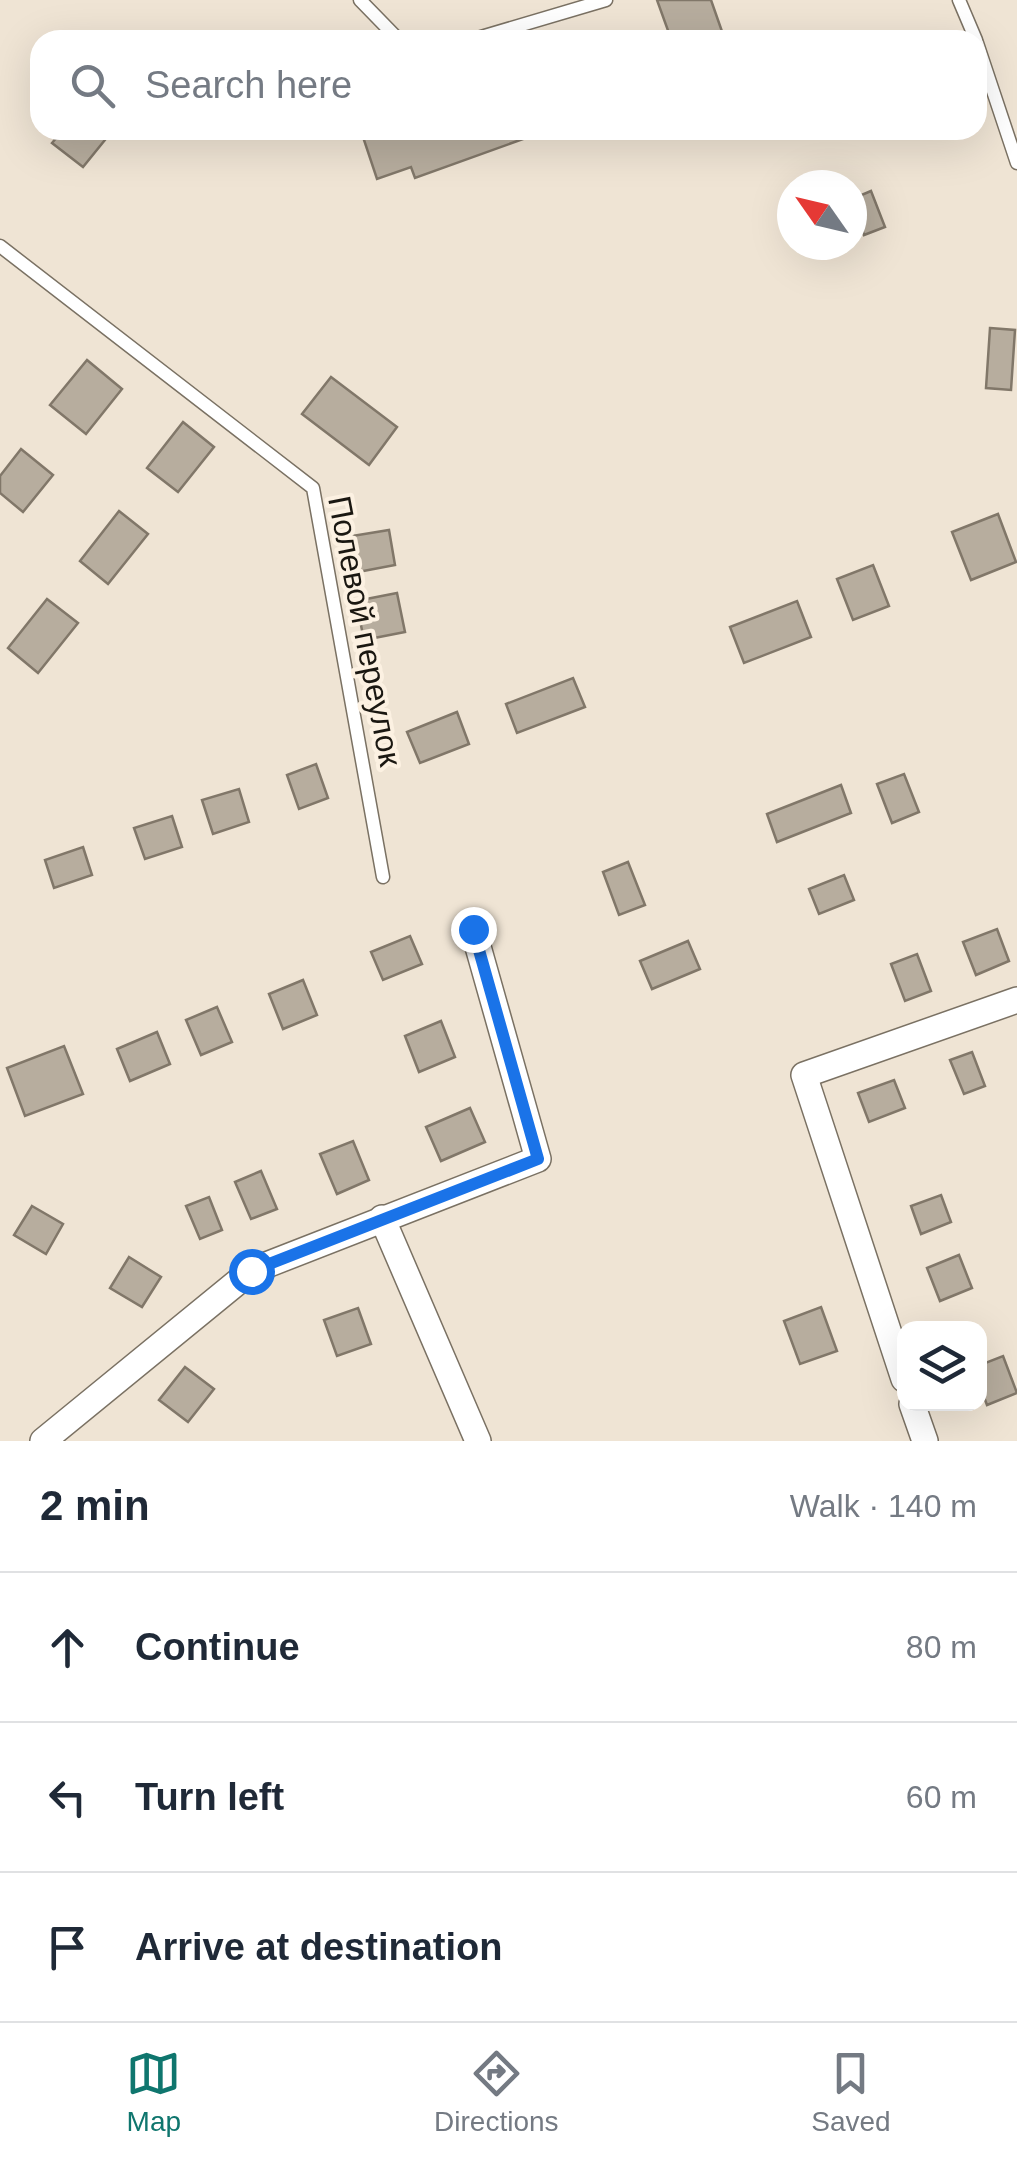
<!DOCTYPE html>
<meta charset="utf-8">
<style>
:root{--surface:#fff;--page:#f6f6f7;--text:#1f2937;--muted:#747a83;--line:#e0e1e3;--accent:#0f766e}
body{margin:0;font-family:Helvetica,sans-serif;background:var(--page);color:var(--text)}
.controls{position:absolute;right:30px;bottom:30px;display:grid;overflow:hidden;border-radius:20px;box-shadow:0 10px 40px #0002}
.controls button{width:90px;height:90px;display:grid;place-items:center;padding:0;border:0;border-bottom:2px solid var(--line);background:var(--surface);color:var(--text);font:50px sans-serif}
.compass{position:absolute;left:777px;top:170px;width:90px;height:90px;border-radius:50%;background:var(--surface);box-shadow:0 10px 40px #0002;rotate:304deg}
.stop{position:absolute;width:30px;height:30px;margin:-22px;border:8px solid #1a73e8;border-radius:50%;background:#fff}
.stop.end{background:#1a73e8;border-color:#fff;box-shadow:0 2px 10px #0008}
.list{margin:0;padding:0;list-style:none}
h2{display:flex;justify-content:space-between;align-items:center;height:130px;margin:0;padding:0 40px;font-size:42px}
h2 small{font-size:32px;font-weight:400;color:var(--muted)}
.list li{display:grid;grid-template-columns:65px 1fr auto;gap:30px;align-items:center;box-sizing:border-box;height:150px;padding:0 40px;border-top:2px solid var(--line)}
.list b{display:block;font-size:38px;white-space:nowrap}
.list em{font-size:32px;font-style:normal;color:var(--muted)}
.icon{flex:none;width:55px;height:55px;fill:none;stroke:currentColor;stroke-width:2;stroke-linecap:round;stroke-linejoin:round}
.map{position:relative;flex:none;width:1017px;height:1441px;overflow:hidden}
.search{position:absolute;background:var(--surface);box-shadow:0 10px 40px #0002;left:30px;right:30px;top:30px;height:110px;display:flex;align-items:center;gap:25px;box-sizing:border-box;padding:0 35px;border-radius:30px;color:var(--muted);font-size:38px}
.sheet{height:580px;background:var(--surface)}
nav{display:flex;justify-content:space-around;align-items:center;box-sizing:border-box;height:140px;border-top:2px solid var(--line);background:var(--surface);font-size:28px;color:var(--muted)}
nav a{display:grid;justify-items:center;gap:5px}
nav .on{color:var(--accent)}
.map>svg:first-child{display:block}
.building{fill:#b7ad9e;stroke:#817769;stroke-width:2.5}
.lines{fill:none;stroke-linecap:round;stroke-linejoin:round}
.service-casing{stroke:#7a7163;stroke-width:15}
.minor-casing{stroke:#7a7163;stroke-width:28}
.service{stroke:#fff;stroke-width:12}
.minor{stroke:#fff;stroke-width:25}
.route{stroke:#1a73e8;stroke-width:12}
.labels{text-anchor:middle;stroke-width:8;stroke-linejoin:round;paint-order:stroke}
.street-label{font-size:32px;fill:#1a1711;stroke:#fcf1e2}
</style>
<div class="map">
<svg width="1017" height="1441" viewBox="0 0 1017 1441">
<rect width="100%" height="100%" fill="#efe4d4"/>
<g class="building">
<path d="M657,0H711L725,40H659L670,36Z"/>
<path d="M63,130H113L83,167L52,143Z"/>
<path d="M548,130L415,178L411,167L377,179L361,131Z"/>
<path d="M871,191L885,227L864,235L852,199Z"/>
<path d="M990,328L1015,330L1011,390L986,388Z"/>
<path d="M87,360L122,389L86,434L50,405Z"/>
<path d="M331,377L397,427L369,465L302,414Z"/>
<path d="M183,422L214,447L178,492L147,468Z"/>
<path d="M21,449L53,475L23,512L0,493V476Z"/>
<path d="M119,511L148,534L108,584L80,561Z"/>
<path d="M998,514L1016,562L971,580L952,532Z"/>
<path d="M389,530L395,565L358,572L352,536Z"/>
<path d="M873,565L889,606L853,620L837,579Z"/>
<path d="M397,593L405,632L364,640L356,601Z"/>
<path d="M47,599L78,623L38,673L8,648Z"/>
<path d="M797,601L811,637L744,663L730,627Z"/>
<path d="M573,678L585,707L517,733L506,704Z"/>
<path d="M457,712L469,744L420,763L407,732Z"/>
<path d="M316,764L328,798L299,809L287,775Z"/>
<path d="M904,774L919,812L892,823L877,784Z"/>
<path d="M841,785L851,813L777,842L767,814Z"/>
<path d="M239,789L249,822L213,834L202,800Z"/>
<path d="M172,816L182,847L145,859L134,828Z"/>
<path d="M83,847L92,875L54,888L45,860Z"/>
<path d="M628,862L645,905L619,915L603,872Z"/>
<path d="M844,875L854,900L819,914L809,889Z"/>
<path d="M997,929L1009,961L976,975L963,942Z"/>
<path d="M410,936L422,964L383,980L371,952Z"/>
<path d="M688,941L700,969L652,989L640,961Z"/>
<path d="M917,954L931,991L905,1001L891,964Z"/>
<path d="M303,980L317,1015L283,1029L269,994Z"/>
<path d="M217,1007L232,1042L201,1055L186,1020Z"/>
<path d="M441,1021L455,1057L419,1072L405,1036Z"/>
<path d="M157,1032L170,1064L130,1081L117,1049Z"/>
<path d="M64,1046L83,1094L25,1116L7,1068Z"/>
<path d="M972,1052L985,1086L964,1094L950,1060Z"/>
<path d="M894,1080L905,1108L869,1122L858,1093Z"/>
<path d="M470,1108L485,1142L441,1161L426,1127Z"/>
<path d="M353,1141L369,1180L337,1194L320,1154Z"/>
<path d="M261,1171L277,1209L251,1219L235,1182Z"/>
<path d="M941,1195L951,1222L921,1234L911,1206Z"/>
<path d="M209,1197L222,1230L200,1239L186,1206Z"/>
<path d="M32,1206L63,1224L46,1254L14,1235Z"/>
<path d="M959,1255L972,1288L940,1301L927,1268Z"/>
<path d="M129,1257L161,1277L142,1307L110,1288Z"/>
<path d="M821,1307L837,1351L800,1364L784,1321Z"/>
<path d="M358,1308L371,1344L337,1356L324,1320Z"/>
<path d="M1003,1356L1017,1393L987,1405L980,1386V1365Z"/>
<path d="M185,1367L214,1389L188,1422L159,1400Z"/>
</g>
<g class="lines">
<g class="service-casing">
<g id="service">
<path d="M360,0L399,40"/>
<path d="M959,0L976,40"/>
<path d="M471,40L606,0"/>
<path d="M977,43L1017,163"/>
<path d="M0,246L313,488L383,877"/>
</g>
</g>
<g class="minor-casing">
<g id="minor">
<path d="M382,1218L478,1441"/>
<path d="M904,1379L804,1075L1017,1000"/>
<path d="M912,1404L925,1441"/>
<path d="M43,1441L251,1271L538,1159L473,929"/>
</g>
</g>
<use href="#service" class="service"/>
<use href="#minor" class="minor"/>
</g>
<g class="lines">
<path class="route" d="M251,1271L538,1159L473,929"/>
</g>
<g class="labels">
<g class="street-label">
<text transform="translate(365 631) rotate(79)" y="11">Полевой переулок</text>
</g>
</g>
</svg>
<div class="controls">
<button><svg class="icon" aria-label="layers" viewBox="0 0 24 24"><path d="M12 4l9 5-9 5-9-5zM3 14l9 5 9-5"/></svg></button>
</div>
<svg class="compass" viewBox="-18 -18 36 36"><path d="M0-13l5 13h-10z" fill="#e53935"/><path d="M0 13l5-13h-10z" fill="#747a83"/></svg>
<div class="stop" style="left:251px;top:1271px"></div>
<div class="stop end" style="left:473px;top:929px"></div>
<div class="search"><svg class="icon" aria-label="search" viewBox="0 0 24 24"><circle cx="10" cy="10" r="6"/><path d="M15 15l6 6"/></svg>Search here</div>
</div>
<section class="sheet">
<h2>2 min<small>Walk · 140 m</small></h2>
<ul class="list">
<li><svg class="icon" aria-label="ahead" viewBox="0 0 24 24"><path d="M12 20V5M6 11l6-6 6 6"/></svg><div><b>Continue</b></div><em>80 m</em></li>
<li><svg class="icon" aria-label="left" viewBox="0 0 24 24"><path d="M17 20v-9H6M10 6l-5 5 5 5"/></svg><div><b>Turn left</b></div><em>60 m</em></li>
<li><svg class="icon" aria-label="arrive" viewBox="0 0 24 24"><path d="M6 21V4h12l-3 4 3 4H6"/></svg><div><b>Arrive at destination</b></div></li>
</ul>
</section>
<nav>
<a class="on"><svg class="icon" aria-label="map" viewBox="0 0 24 24"><path d="M3 6l6-2 6 2 6-2v14l-6 2-6-2-6 2zM9 4v14M15 6v14"/></svg>Map</a>
<a><svg class="icon" aria-label="directions" viewBox="0 0 24 24"><path d="M12 3l9 9-9 9-9-9zM9 14v-3h6M13 9l2 2-2 2"/></svg>Directions</a>
<a><svg class="icon" aria-label="saved" viewBox="0 0 24 24"><path d="M7 4h10v16l-5-4-5 4z"/></svg>Saved</a>
</nav>
